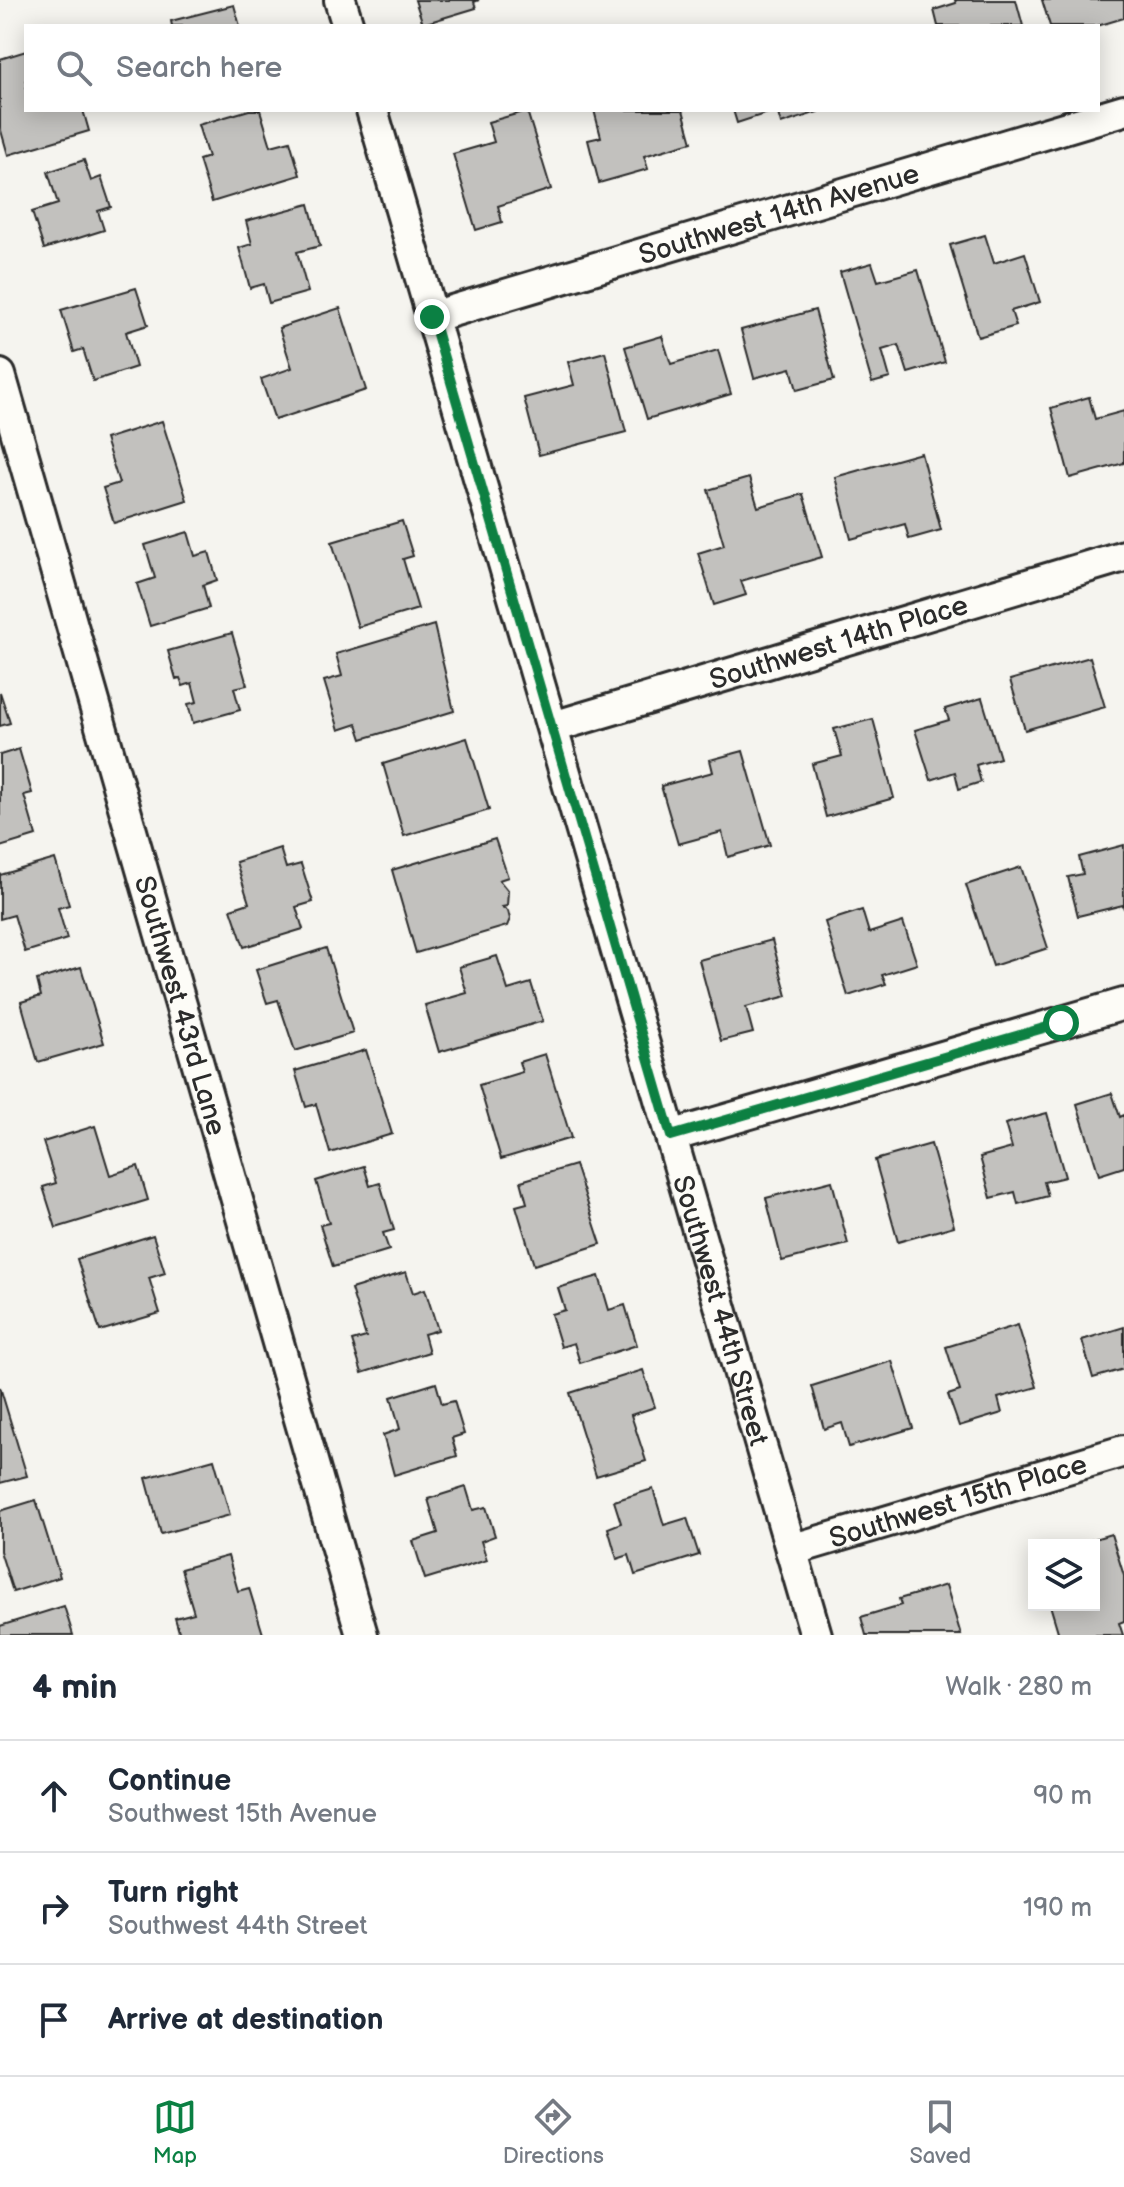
<!DOCTYPE html>
<meta charset="utf-8">
<style>
:root{--surface:#fff;--page:#f2f2f3;--text:#1f2937;--muted:#747a83;--line:#e0e1e3;--accent:#0b8043}
body{margin:0;font-family:"Balsamiq Sans",sans-serif;background:var(--page);color:var(--text)}
.controls{position:absolute;right:24px;bottom:24px;display:grid;overflow:hidden;border-radius:0px;box-shadow:0 4px 20px #0003}
.controls button{width:72px;height:72px;display:grid;place-items:center;padding:0;border:0;border-bottom:2px solid var(--line);background:var(--surface);color:var(--text);font:40px sans-serif}
.stop{position:absolute;width:24px;height:24px;margin:-18px;border:6px solid #0b8043;border-radius:50%;background:#fff}
.stop.end{background:#0b8043;border-color:#fff;box-shadow:0 2px 8px #0008}
.list{margin:0;padding:0;list-style:none}
h2{display:flex;justify-content:space-between;align-items:center;height:104px;margin:0;padding:0 32px;font-size:34px}
h2 small{font-size:26px;font-weight:400;color:var(--muted)}
.list li{display:grid;grid-template-columns:52px 1fr auto;gap:24px;align-items:center;box-sizing:border-box;height:112px;padding:0 32px;border-top:2px solid var(--line)}
.list b{display:block;font-size:30px;white-space:nowrap}
.list p{margin:0;font-size:26px;white-space:nowrap;color:var(--muted)}
.list em{font-size:26px;font-style:normal;color:var(--muted)}
.icon{flex:none;width:44px;height:44px;fill:none;stroke:currentColor;stroke-width:2;stroke-linecap:round;stroke-linejoin:round}
.map{position:relative;flex:none;width:1124px;height:1635px;overflow:hidden}
.search{position:absolute;background:var(--surface);box-shadow:0 4px 20px #0003;left:24px;right:24px;top:24px;height:88px;display:flex;align-items:center;gap:20px;box-sizing:border-box;padding:0 28px;border-radius:0px;color:var(--muted);font-size:30px}
.sheet{height:440px;background:var(--surface)}
nav{display:flex;justify-content:space-around;align-items:center;box-sizing:border-box;height:112px;border-top:2px solid var(--line);background:var(--surface);font-size:22px;color:var(--muted)}
nav a{display:grid;justify-items:center;gap:4px}
nav .on{color:var(--accent)}
.map>svg:first-child{display:block}
.building{fill:#c2c1be;stroke:#2b2b2b;stroke-width:2}
.lines{fill:none;stroke-linecap:round;stroke-linejoin:round}
.minor-casing{stroke:#2b2b2b;stroke-width:36}
.minor{stroke:#fdfcf7;stroke-width:30}
.route{stroke:#0b8043;stroke-width:10}
.labels{text-anchor:middle;stroke-width:8;stroke-linejoin:round;paint-order:stroke}
.street-label{font-size:28px;fill:#2b2b2b;stroke:#fdfcf7}
</style>
<div class="map">
<svg width="1124" height="1635" viewBox="0 0 1124 1635">
<rect width="100%" height="100%" fill="#f5f4ef"/>
<filter id="ink" filterUnits="userSpaceOnUse"><feTurbulence type="fractalNoise" baseFrequency=".0125" numOctaves="2"/><feDisplacementMap in="SourceGraphic" scale="16" xChannelSelector="R" yChannelSelector="G"/><feConvolveMatrix kernelMatrix="1 2 1 2 8 2 1 2 1" color-interpolation-filters="sRGB"/></filter>
<g filter="url(#ink)">
<g class="building">
<path d="M415,0H479L474,2L476,8L423,24Z"/>
<path d="M955,0H1016L1023,26H938L934,10L956,3Z"/>
<path d="M1042,0H1124V18L1097,26H1050Z"/>
<path d="M234,5L240,26H172L171,21Z"/>
<path d="M26,51V110H83L89,131L8,155L0,127V59Z"/>
<path d="M249,110H260L271,146L290,141L300,175L212,202L199,160L208,157L198,125Z"/>
<path d="M594,110H683L692,142L644,156L648,169L599,183L588,140L601,137Z"/>
<path d="M733,110H817L818,112L781,124L777,110L737,123Z"/>
<path d="M527,111L551,189L498,206L502,222L476,230L453,154L494,142L488,122Z"/>
<path d="M84,160L91,181L101,177L111,207L98,211L104,230L44,249L32,212L58,204L48,172Z"/>
<path d="M309,204L320,246L297,252L308,292L269,303L264,284L250,288L239,248L252,244L246,221Z"/>
<path d="M985,235L994,263L1025,253L1040,302L1011,311L1016,326L978,337L950,245Z"/>
<path d="M872,263L878,281L918,270L945,362L908,373L899,345L882,350L890,378L872,383L840,272Z"/>
<path d="M136,288L148,325L126,332L136,367L93,381L83,349L74,352L61,310Z"/>
<path d="M340,308L366,390L275,420L261,379L292,368L279,328Z"/>
<path d="M815,310L834,380L797,390L791,368L754,378L741,330Z"/>
<path d="M662,336L671,364L718,350L731,394L647,419L625,347Z"/>
<path d="M605,352L626,432L539,455L524,398L574,385L568,362Z"/>
<path d="M1089,397L1095,419L1124,411V463L1070,478L1051,408Z"/>
<path d="M162,421L187,500L114,523L103,488L119,483L105,439Z"/>
<path d="M921,453L941,530L909,539L905,524L851,539L835,477Z"/>
<path d="M749,478L758,507L803,494L822,557L741,581L746,595L714,605L698,553L724,545L708,490Z"/>
<path d="M402,521L413,556L403,559L418,609L358,627L332,542Z"/>
<path d="M188,532L195,556L209,552L217,580L203,585L209,608L150,626L137,584L155,578L145,545Z"/>
<path d="M434,625L454,711L362,739L357,724L339,730L324,681L342,676L336,654Z"/>
<path d="M232,633L247,685L234,688L240,710L193,723L188,704L197,702L192,683L183,686L180,678L176,679L168,651Z"/>
<path d="M1090,657L1105,707L1025,730L1010,680Z"/>
<path d="M0,692L10,723L0,726Z"/>
<path d="M982,698L1000,758L976,765L981,782L959,789L955,772L931,780L915,730L949,720L945,709Z"/>
<path d="M873,719L894,798L826,817L812,764L842,756L834,729Z"/>
<path d="M467,738L489,810L404,836L383,764Z"/>
<path d="M19,749L32,793L24,795L36,836L0,847V755Z"/>
<path d="M743,751L770,845L728,857L722,832L678,844L661,786L713,772L710,760Z"/>
<path d="M495,839L508,877L499,880L508,891L507,906L502,907L508,911L510,919L507,926L416,953L392,870Z"/>
<path d="M1124,845V909L1123,905L1078,916L1068,877L1083,874L1079,857Z"/>
<path d="M280,848L286,868L301,864L313,902L296,907L303,929L244,947L231,909L249,903L236,862Z"/>
<path d="M55,859L69,905L58,908L67,939L25,952L14,915L0,919V875Z"/>
<path d="M1021,867L1048,948L993,966L966,885Z"/>
<path d="M862,910L869,933L903,922L917,964L882,975L886,984L848,996L825,922Z"/>
<path d="M772,940L787,996L746,1007L753,1033L721,1041L699,960Z"/>
<path d="M326,948L353,1033L295,1051L278,1000L267,1003L256,970Z"/>
<path d="M497,956L508,990L531,983L543,1021L439,1052L425,1005L467,993L459,967Z"/>
<path d="M81,967L104,1043L38,1062L21,1002L41,996L37,980Z"/>
<path d="M366,1050L392,1134L330,1153L316,1104L306,1107L295,1071Z"/>
<path d="M545,1054L571,1138L501,1159L479,1085L522,1072L519,1062Z"/>
<path d="M1112,1093L1120,1117L1124,1115V1167L1099,1175L1077,1104Z"/>
<path d="M1047,1113L1065,1177L1044,1182L1048,1196L1018,1204L1015,1192L991,1198L980,1157L1012,1148L1005,1124Z"/>
<path d="M95,1126L110,1175L138,1166L148,1200L56,1228L43,1187L56,1183L43,1142Z"/>
<path d="M931,1144L954,1226L898,1242L875,1160Z"/>
<path d="M575,1165L601,1244L534,1265L516,1206L527,1203L521,1181Z"/>
<path d="M364,1166L370,1186L380,1183L394,1230L383,1233L389,1250L333,1267L320,1225L329,1223L316,1181Z"/>
<path d="M832,1181L848,1244L782,1261L766,1198Z"/>
<path d="M153,1235L165,1273L149,1278L160,1313L100,1331L77,1259Z"/>
<path d="M406,1272L413,1293L425,1289L438,1330L424,1334L429,1352L362,1373L352,1341L366,1337L351,1289Z"/>
<path d="M599,1276L609,1310L625,1305L637,1345L580,1363L574,1343L561,1347L551,1314L565,1310L558,1288Z"/>
<path d="M1018,1325L1037,1387L998,1398L1002,1413L959,1426L948,1395L960,1391L946,1347Z"/>
<path d="M1124,1327V1369L1093,1378L1082,1340Z"/>
<path d="M892,1361L913,1428L849,1447L842,1423L824,1429L812,1386Z"/>
<path d="M643,1370L655,1407L631,1415L646,1461L596,1476L570,1393Z"/>
<path d="M436,1383L442,1404L454,1401L464,1434L452,1438L457,1456L394,1475L383,1435L400,1429L391,1397Z"/>
<path d="M0,1387L27,1476L0,1483Z"/>
<path d="M214,1459L230,1515L161,1534L146,1478Z"/>
<path d="M466,1487L473,1510L486,1507L495,1536L481,1541L487,1560L425,1579L413,1541L438,1533L428,1499Z"/>
<path d="M653,1489L664,1525L687,1518L699,1555L635,1575L629,1555L617,1559L608,1528L621,1523L614,1501Z"/>
<path d="M36,1500L60,1577L13,1592L0,1551V1511Z"/>
<path d="M1111,1534L1124,1576V1621L1119,1623L1123,1635H1059L1050,1605H1094V1545L1081,1543Z"/>
<path d="M228,1556L238,1591L249,1588L263,1634L180,1635L175,1618L194,1613L181,1569Z"/>
<path d="M946,1585L961,1635H866L861,1617L901,1605L899,1599Z"/>
<path d="M64,1606L73,1635H0V1626Z"/>
</g>
<g class="lines">
<g class="minor-casing">
<g id="minor">
<path d="M340,0L348,26"/>
<path id="s1" d="M372,110L816,1635"/>
<path id="s2" d="M432,317L1124,110"/>
<path id="s3" d="M0,375L362,1635"/>
<path id="s4" d="M553,727L1124,556"/>
<path d="M671,1136L1124,1004"/>
<path id="s5" d="M791,1550L1124,1451"/>
</g>
</g>
<use href="#minor" class="minor"/>
</g>
</g>
<g class="lines" filter="url(#ink)">
<path class="route" d="M432,317L671,1136L1061,1023"/>
</g>
<g class="labels">
<g class="street-label">
<text dy="10" stroke="none"><textPath href="#s2" startOffset="362">Southwest 14th Avenue</textPath></text>
<text dy="10" stroke="none"><textPath href="#s4" startOffset="298">Southwest 14th Place</textPath></text>
<text dy="10" stroke="none"><textPath href="#s3" startOffset="656">Southwest 43rd Lane</textPath></text>
<text dy="10" stroke="none"><textPath href="#s1" startOffset="1250">Southwest 44th Street</textPath></text>
<text dy="10" stroke="none"><textPath href="#s5" startOffset="174">Southwest 15th Place</textPath></text>
</g>
</g>
</svg>
<div class="controls">
<button><svg class="icon" aria-label="layers" viewBox="0 0 24 24"><path d="M12 4l9 5-9 5-9-5zM3 14l9 5 9-5"/></svg></button>
</div>
<div class="stop" style="left:1061px;top:1023px"></div>
<div class="stop end" style="left:432px;top:317px"></div>
<div class="search"><svg class="icon" aria-label="search" viewBox="0 0 24 24"><circle cx="10" cy="10" r="6"/><path d="M15 15l6 6"/></svg>Search here</div>
</div>
<section class="sheet">
<h2>4 min<small>Walk · 280 m</small></h2>
<ul class="list">
<li><svg class="icon" aria-label="ahead" viewBox="0 0 24 24"><path d="M12 20V5M6 11l6-6 6 6"/></svg><div><b>Continue</b><p>Southwest 15th Avenue</p></div><em>90 m</em></li>
<li><svg class="icon" aria-label="right" viewBox="0 0 24 24"><path d="M7 20v-9h11M14 6l5 5-5 5"/></svg><div><b>Turn right</b><p>Southwest 44th Street</p></div><em>190 m</em></li>
<li><svg class="icon" aria-label="arrive" viewBox="0 0 24 24"><path d="M6 21V4h12l-3 4 3 4H6"/></svg><div><b>Arrive at destination</b></div></li>
</ul>
</section>
<nav>
<a class="on"><svg class="icon" aria-label="map" viewBox="0 0 24 24"><path d="M3 6l6-2 6 2 6-2v14l-6 2-6-2-6 2zM9 4v14M15 6v14"/></svg>Map</a>
<a><svg class="icon" aria-label="directions" viewBox="0 0 24 24"><path d="M12 3l9 9-9 9-9-9zM9 14v-3h6M13 9l2 2-2 2"/></svg>Directions</a>
<a><svg class="icon" aria-label="saved" viewBox="0 0 24 24"><path d="M7 4h10v16l-5-4-5 4z"/></svg>Saved</a>
</nav>
